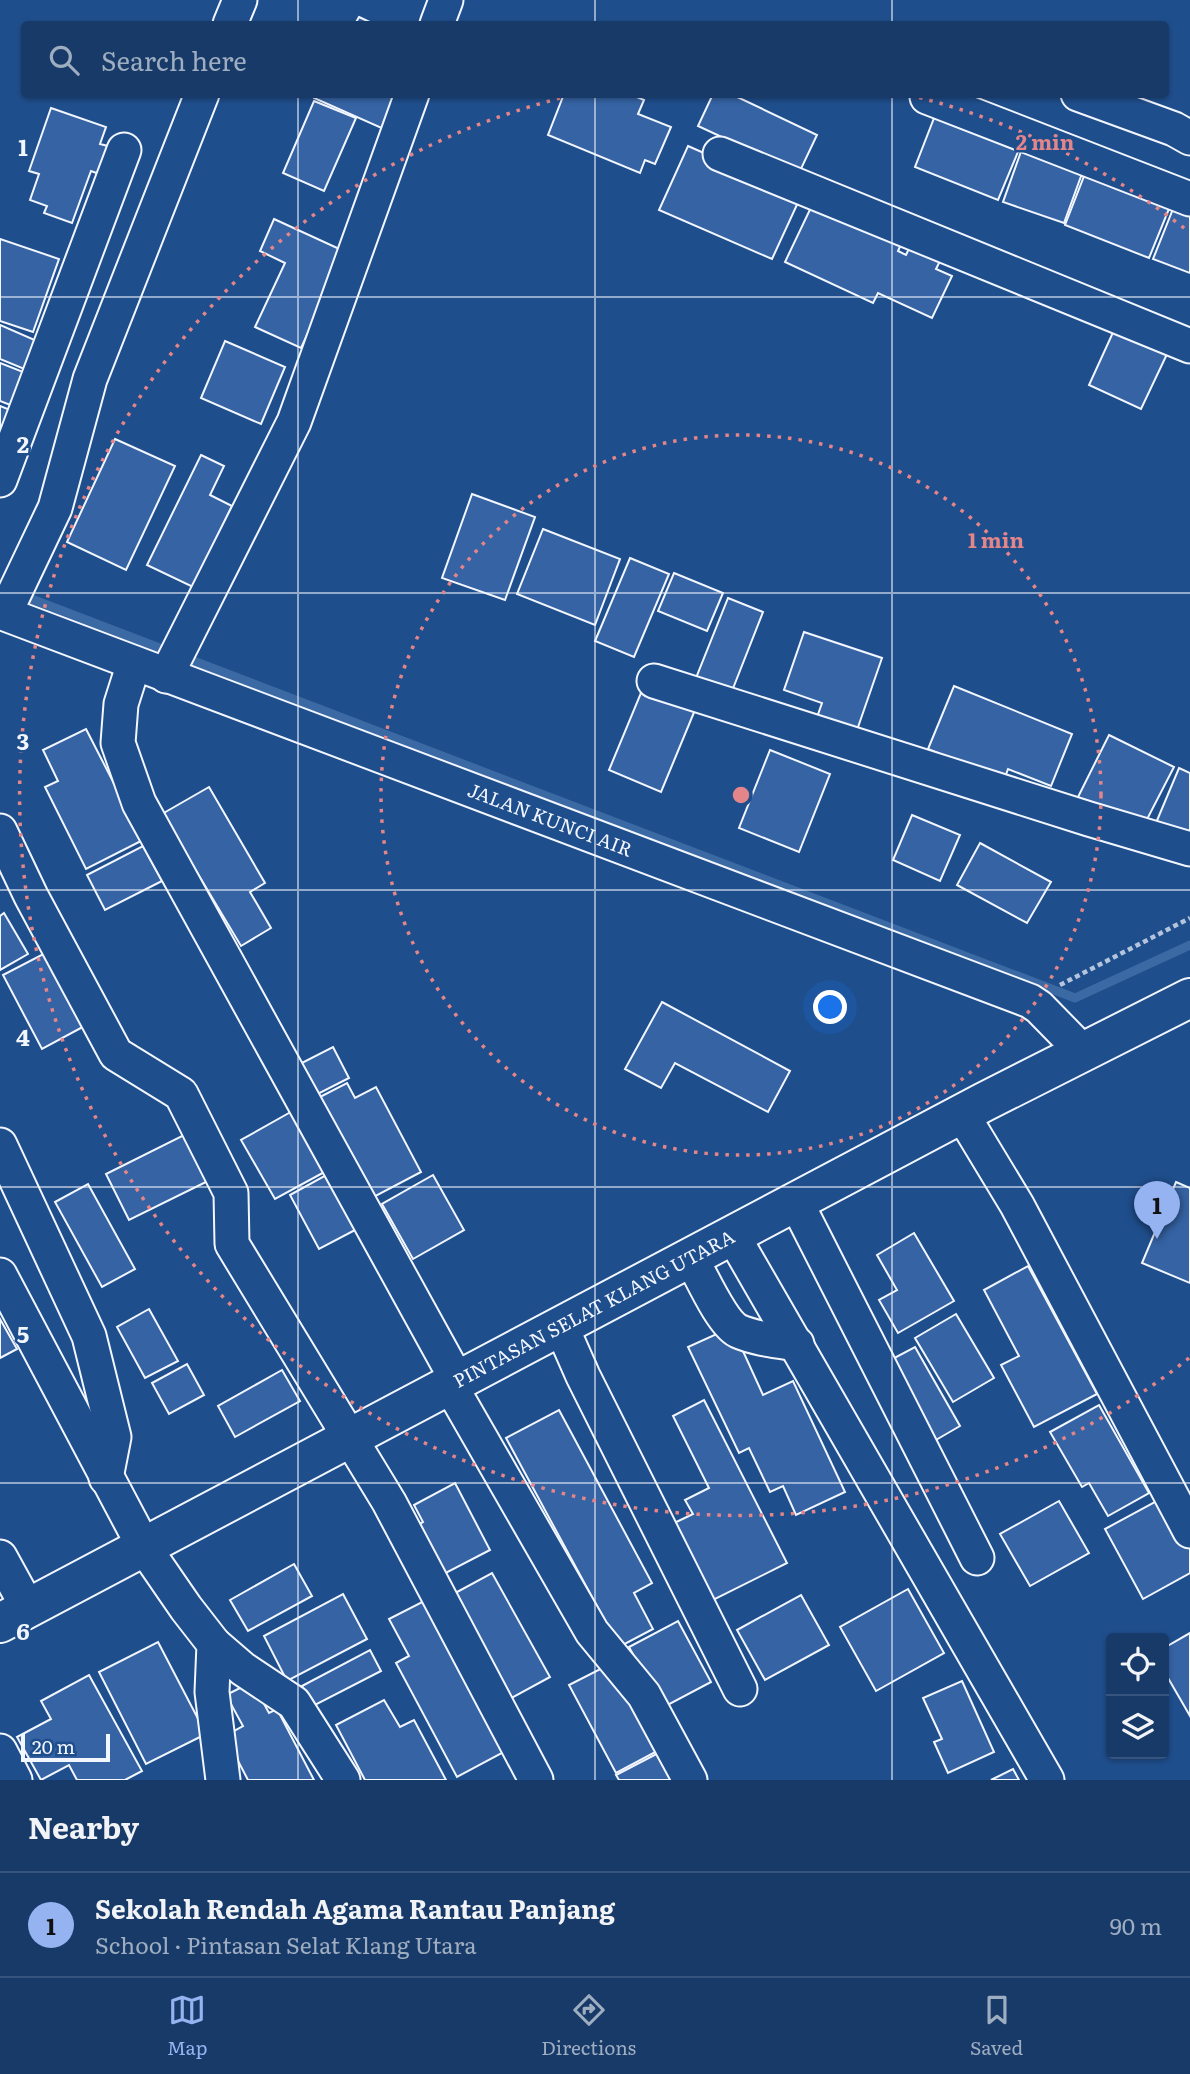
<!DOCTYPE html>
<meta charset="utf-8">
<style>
:root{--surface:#173a69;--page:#244571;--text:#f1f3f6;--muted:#9eadc0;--line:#36547d;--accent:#95b2f1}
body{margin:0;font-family:Literata,serif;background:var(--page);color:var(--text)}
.controls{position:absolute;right:21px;bottom:21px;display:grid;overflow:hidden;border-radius:7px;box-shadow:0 2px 5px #0004}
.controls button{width:63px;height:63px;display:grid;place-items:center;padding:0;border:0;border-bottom:2px solid var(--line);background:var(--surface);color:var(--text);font:35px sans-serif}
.scale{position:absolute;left:21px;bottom:18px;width:89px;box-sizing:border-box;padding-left:7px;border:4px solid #f2f6ff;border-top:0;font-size:19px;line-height:24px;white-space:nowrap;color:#f2f6ff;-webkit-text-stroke:5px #1f4e8c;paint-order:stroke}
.you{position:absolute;left:831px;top:1008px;width:24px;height:24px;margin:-18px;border:5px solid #fff;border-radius:50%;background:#1a73e8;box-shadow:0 0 0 10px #1a73e833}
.badge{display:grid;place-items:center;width:46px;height:46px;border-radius:50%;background:var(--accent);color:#111;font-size:23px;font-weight:700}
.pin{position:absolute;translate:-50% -58px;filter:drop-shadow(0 2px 4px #0008)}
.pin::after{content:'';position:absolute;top:37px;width:24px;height:21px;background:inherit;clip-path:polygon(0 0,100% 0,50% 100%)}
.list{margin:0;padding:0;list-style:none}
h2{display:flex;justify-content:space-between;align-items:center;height:91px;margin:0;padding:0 28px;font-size:30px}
h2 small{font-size:23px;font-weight:400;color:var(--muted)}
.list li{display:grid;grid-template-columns:46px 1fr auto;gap:21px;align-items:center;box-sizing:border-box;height:105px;padding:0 28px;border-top:2px solid var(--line)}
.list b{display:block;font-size:26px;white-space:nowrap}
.list p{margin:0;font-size:23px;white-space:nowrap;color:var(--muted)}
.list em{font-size:23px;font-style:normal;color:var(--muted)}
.icon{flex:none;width:38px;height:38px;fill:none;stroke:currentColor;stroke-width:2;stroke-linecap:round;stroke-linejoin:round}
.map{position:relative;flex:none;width:1190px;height:1780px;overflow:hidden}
.search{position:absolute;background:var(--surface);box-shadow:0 2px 5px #0004;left:21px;right:21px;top:21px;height:77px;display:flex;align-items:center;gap:18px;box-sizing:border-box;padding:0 24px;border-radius:7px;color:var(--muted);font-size:26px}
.sheet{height:196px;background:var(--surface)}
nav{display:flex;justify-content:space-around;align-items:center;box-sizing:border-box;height:98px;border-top:2px solid var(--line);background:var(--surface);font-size:19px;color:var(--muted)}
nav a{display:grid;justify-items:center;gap:4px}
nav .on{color:var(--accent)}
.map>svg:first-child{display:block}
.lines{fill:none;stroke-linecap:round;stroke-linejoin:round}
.stream{stroke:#3b69a3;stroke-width:9}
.building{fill:#3563a3;stroke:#f2f6ff;stroke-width:2}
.minor-casing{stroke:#f2f6ff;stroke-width:37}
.highway-casing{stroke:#f2f6ff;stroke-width:42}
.path{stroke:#b3c4dc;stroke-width:4.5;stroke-dasharray:5 3.5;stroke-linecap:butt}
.minor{stroke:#1f4e8c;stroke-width:33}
.highway{stroke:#1f4e8c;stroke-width:38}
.grid{fill:none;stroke:#f2f6ff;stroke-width:2;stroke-opacity:0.55}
.ring{fill:none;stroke:#e38589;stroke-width:3.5;stroke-dasharray:3.5 7}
.labels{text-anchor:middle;stroke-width:5;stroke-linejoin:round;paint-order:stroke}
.street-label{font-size:19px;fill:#f2f6ff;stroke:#1f4e8c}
.grid-label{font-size:23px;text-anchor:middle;font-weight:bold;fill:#f2f6ff;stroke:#1f4e8c;stroke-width:5;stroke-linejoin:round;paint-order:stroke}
.centre{fill:#e38589;stroke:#1f4e8c;stroke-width:3.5}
.ring-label{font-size:21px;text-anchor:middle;font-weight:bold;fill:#e38589;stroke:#1f4e8c;stroke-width:5;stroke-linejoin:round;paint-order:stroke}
</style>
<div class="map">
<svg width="1190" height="1780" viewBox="0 0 1190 1780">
<rect width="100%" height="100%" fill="#1f4e8c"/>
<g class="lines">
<path class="stream" d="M21,595L1075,998L1190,945"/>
</g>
<g class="building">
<path d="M359,17L374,24H355Z"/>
<path d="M315,94H402L386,130L314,98Z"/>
<path d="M564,94H630L644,100L638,114L671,127L655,164L645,160L640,173L548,135Z"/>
<path d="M713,94H731L817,135L799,173L698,126Z"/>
<path d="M314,101L356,118L324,191L283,173Z"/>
<path d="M51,108L106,127L100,144L112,147L102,175L91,171L72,223L44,213L47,206L30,200L39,174L29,171Z"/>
<path d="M936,113L1020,147L998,200L915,167Z"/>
<path d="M688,146L801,196L772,259L659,210Z"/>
<path d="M1023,146L1084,168L1064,223L1003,202Z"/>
<path d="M1088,166L1173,199L1149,258L1065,225Z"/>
<path d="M815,199L903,240L898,251L906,255L911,244L941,259L936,269L952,276L932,318L878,293L873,303L785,262Z"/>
<path d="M1177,199L1190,205V273L1153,259Z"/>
<path d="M274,219L346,252L301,348L255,327L285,263L260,251Z"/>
<path d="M0,239L59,259L33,332L0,321Z"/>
<path d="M0,325L46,345L34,373L0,359Z"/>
<path d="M1115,328L1168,352L1141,409L1089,385Z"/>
<path d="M225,341L285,367L261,424L201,398Z"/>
<path d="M0,363L36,377L23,410L0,401Z"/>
<path d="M0,406L20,414L0,468Z"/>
<path d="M115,439L175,466L126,570L67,542Z"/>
<path d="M201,455L224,466L210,495L232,506L193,587L147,565Z"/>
<path d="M472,494L535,517L505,600L442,578Z"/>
<path d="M543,529L620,559L595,625L517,594Z"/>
<path d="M630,558L669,574L634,657L595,641Z"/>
<path d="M674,573L723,593L707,631L658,611Z"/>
<path d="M728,598L763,612L730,696L694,683Z"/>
<path d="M804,632L882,658L857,730L817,717L822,703L784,690Z"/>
<path d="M954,686L1072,734L1051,786L1008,769L1004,780L928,749Z"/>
<path d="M643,688L695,710L661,792L609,770Z"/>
<path d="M86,729L143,840L86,869L45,787L58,781L43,750Z"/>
<path d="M1109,735L1174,767L1141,831L1077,799Z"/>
<path d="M770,750L830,774L799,852L739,828Z"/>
<path d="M1179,768L1190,773V845L1153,830Z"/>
<path d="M209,787L265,883L250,892L271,928L241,946L162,814Z"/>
<path d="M912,815L960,835L940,881L893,860Z"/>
<path d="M980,843L1051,882L1027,923L957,885Z"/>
<path d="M143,846L162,881L105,910L87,875Z"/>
<path d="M4,913L28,954L0,970V916Z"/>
<path d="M53,949L92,1022L42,1049L3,975Z"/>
<path d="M662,1002L790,1071L768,1112L675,1063L661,1088L625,1069Z"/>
<path d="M333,1047L349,1078L306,1100L290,1069Z"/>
<path d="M347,1083L355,1098L376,1087L421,1172L368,1200L316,1099Z"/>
<path d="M296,1109L330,1169L275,1199L241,1140Z"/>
<path d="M186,1134L210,1180L129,1220L106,1174Z"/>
<path d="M328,1174L357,1229L319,1249L290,1195Z"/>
<path d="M433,1175L464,1230L413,1259L382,1204Z"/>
<path d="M1176,1182L1190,1188V1283L1142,1263Z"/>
<path d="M88,1184L135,1269L102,1287L55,1202Z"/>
<path d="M914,1233L954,1301L898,1333L879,1300L897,1290L877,1255Z"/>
<path d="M1028,1266L1097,1394L1034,1427L1001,1365L1019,1356L984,1290Z"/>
<path d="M149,1309L178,1361L145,1378L117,1327Z"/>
<path d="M956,1314L994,1378L953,1402L915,1338Z"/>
<path d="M0,1319L17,1349L0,1358Z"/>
<path d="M732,1327L763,1395L793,1381L845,1492L796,1515L783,1486L770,1492L749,1448L739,1453L688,1347Z"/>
<path d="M915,1347L960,1426L929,1444L883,1364Z"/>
<path d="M187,1364L204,1395L169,1414L152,1383Z"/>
<path d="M282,1370L300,1401L235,1437L218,1406Z"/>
<path d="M704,1400L787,1563L709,1602L670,1525L693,1514L685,1500L709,1488L673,1416Z"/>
<path d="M1099,1405L1149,1493L1108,1516L1089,1483L1082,1487L1050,1432Z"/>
<path d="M559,1410L652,1583L634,1593L653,1629L619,1647L506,1438Z"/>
<path d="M455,1483L490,1550L438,1577L412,1528L423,1522L414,1505Z"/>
<path d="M1164,1497L1190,1546V1573L1143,1599L1105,1529Z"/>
<path d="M1059,1501L1089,1553L1030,1586L1000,1534Z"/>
<path d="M294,1564L312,1596L248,1631L230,1600Z"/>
<path d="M492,1573L550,1677L504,1702L446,1598Z"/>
<path d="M908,1589L944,1653L876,1691L840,1627Z"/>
<path d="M343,1594L367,1639L287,1681L264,1636Z"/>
<path d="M801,1595L829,1645L765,1680L737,1630Z"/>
<path d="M430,1598L511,1748L457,1777L396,1663L409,1656L389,1619Z"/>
<path d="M678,1621L711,1682L662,1708L629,1647Z"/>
<path d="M1190,1633V1716L1164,1671V1648Z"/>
<path d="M158,1642L206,1734L146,1764L99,1672Z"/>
<path d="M370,1650L381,1671L313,1706L302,1686Z"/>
<path d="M616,1661L663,1748L616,1773L569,1685Z"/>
<path d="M89,1675L142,1771L125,1780H77L69,1765L41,1780L17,1737L51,1719L41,1701Z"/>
<path d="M962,1681L994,1752L948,1773L934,1742L942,1739L923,1698Z"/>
<path d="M252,1682L269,1713L277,1709L314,1780H248L225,1736L243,1726L226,1695Z"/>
<path d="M384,1700L400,1727L414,1720L446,1780H365L336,1725Z"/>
<path d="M666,1749L682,1780H619L616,1775Z"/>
<path d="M1013,1769L1019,1780H991Z"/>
</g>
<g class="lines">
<g class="minor-casing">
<g id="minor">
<path d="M230,24L240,0"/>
<path d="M437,24L446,0"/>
<path d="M1078,94L1174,129L1190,138"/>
<path d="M927,97L1190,199"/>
<path d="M720,154L1190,346"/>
<path d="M0,480L124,150"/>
<path id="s1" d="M0,612L1030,1001L1039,1007L1084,1053"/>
<path d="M5,613L55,508L90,379L202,94"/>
<path d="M134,663L121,704L118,743L139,803L457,1380"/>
<path d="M166,676L294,422L412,94"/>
<path d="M654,681L1089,819L1190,849"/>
<path d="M0,831L31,896L116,1054L181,1094L231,1193L232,1244L389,1502L536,1780"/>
<path d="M962,1114L1017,1205L1190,1531"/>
<path d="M0,1145L89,1336L114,1437L106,1478"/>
<path d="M796,1202L977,1558"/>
<path d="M733,1236L1047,1780"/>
<path d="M691,1258C701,1275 721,1322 738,1331C756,1339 778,1341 797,1344"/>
<path d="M0,1275L144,1547L186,1608L214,1644L212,1692L223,1780"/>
<path d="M561,1326L583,1376L740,1689"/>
<path d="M450,1385L592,1632L644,1695L690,1780"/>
<path d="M0,1557L28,1608"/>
<path d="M214,1644L243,1669L294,1703L343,1780"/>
<path d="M0,1751L15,1780"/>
</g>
</g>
<g class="highway-casing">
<g id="highway">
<path id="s2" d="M0,1623L984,1102L1190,998"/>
</g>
</g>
<path class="path" d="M1060,985L1190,918"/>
<use href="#minor" class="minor"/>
<use href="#highway" class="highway"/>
</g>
<path class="grid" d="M298,0V24M595,0V24M892,0V24M298,94V1780M595,94V1780M892,94V1780M0,297H1190M0,593H1190M0,890H1190M0,1187H1190M0,1483H1190"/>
<g class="ring">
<circle cx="741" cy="795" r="360"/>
<path d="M1189 1358A720 720 0 1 1 573 95M909 95A720 720 0 0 1 1189 232"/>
</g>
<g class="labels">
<g class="street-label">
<text dy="7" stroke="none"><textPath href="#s1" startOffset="588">JALAN KUNCI AIR</textPath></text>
<text dy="7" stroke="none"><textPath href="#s2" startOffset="672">PINTASAN SELAT KLANG UTARA</textPath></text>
</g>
</g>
<g class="grid-label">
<text x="23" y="156">1</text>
<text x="23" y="453">2</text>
<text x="23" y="750">3</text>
<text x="23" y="1046">4</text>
<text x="23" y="1343">5</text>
<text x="23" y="1640">6</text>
</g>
<circle cx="741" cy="795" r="10" class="centre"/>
<g class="ring-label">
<text x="1045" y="150">2 min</text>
<text x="996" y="548">1 min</text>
</g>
</svg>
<div class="controls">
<button><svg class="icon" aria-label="locate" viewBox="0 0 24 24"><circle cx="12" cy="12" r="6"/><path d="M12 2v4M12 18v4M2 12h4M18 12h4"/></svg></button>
<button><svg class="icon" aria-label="layers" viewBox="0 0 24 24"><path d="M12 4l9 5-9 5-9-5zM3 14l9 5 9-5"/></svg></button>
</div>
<div class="scale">20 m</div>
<div class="you"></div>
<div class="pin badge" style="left:1157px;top:1239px">1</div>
<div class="search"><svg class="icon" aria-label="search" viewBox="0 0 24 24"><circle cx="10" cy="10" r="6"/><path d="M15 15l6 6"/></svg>Search here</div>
</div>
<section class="sheet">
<h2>Nearby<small></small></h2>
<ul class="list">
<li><span class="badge">1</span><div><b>Sekolah Rendah Agama Rantau Panjang</b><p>School · Pintasan Selat Klang Utara</p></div><em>90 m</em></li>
</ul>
</section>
<nav>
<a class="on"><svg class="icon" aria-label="map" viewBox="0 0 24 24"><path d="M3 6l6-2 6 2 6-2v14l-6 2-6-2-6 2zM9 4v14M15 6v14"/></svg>Map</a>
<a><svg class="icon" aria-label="directions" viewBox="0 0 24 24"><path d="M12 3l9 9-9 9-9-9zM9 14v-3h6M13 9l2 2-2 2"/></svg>Directions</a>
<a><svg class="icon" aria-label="saved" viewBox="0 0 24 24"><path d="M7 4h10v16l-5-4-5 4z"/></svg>Saved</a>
</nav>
